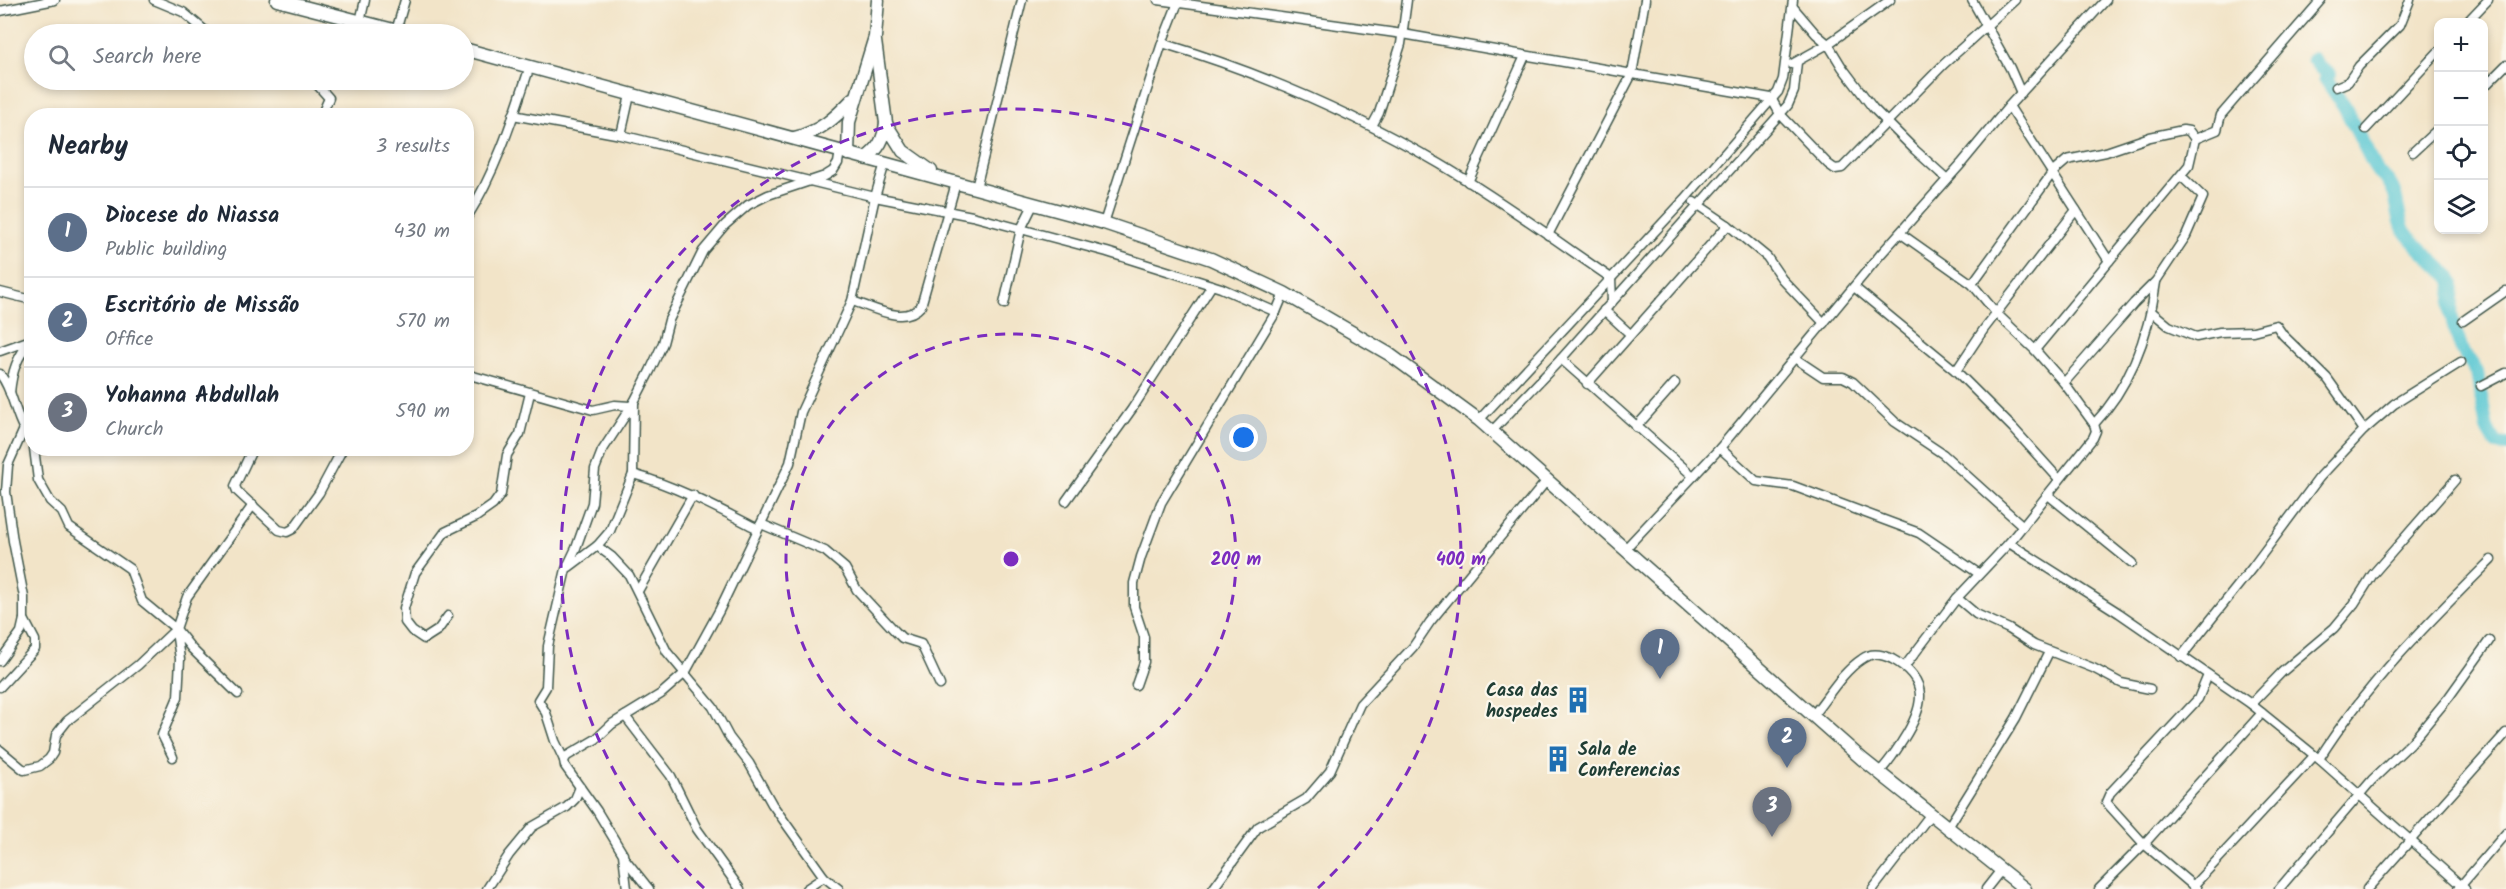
<!DOCTYPE html>
<meta charset="utf-8">
<style>
:root{--surface:#fff;--page:#f2f2f3;--text:#1f2937;--muted:#747a83;--line:#e0e1e3;--accent:#0f766e}
body{margin:0;font-family:Kalam,sans-serif;background:var(--page);color:var(--text)}
.controls{position:absolute;right:18px;top:18px;display:grid;overflow:hidden;border-radius:12px;box-shadow:0 3px 9px #0003}
.controls button{width:54px;height:54px;display:grid;place-items:center;padding:0;border:0;border-bottom:2px solid var(--line);background:var(--surface);color:var(--text);font:30px sans-serif}
.you{position:absolute;left:1244px;top:438px;width:21px;height:21px;margin:-15px;border:4px solid #fff;border-radius:50%;background:#1a73e8;box-shadow:0 0 0 9px #1a73e833}
.badge{display:grid;place-items:center;width:39px;height:39px;border-radius:50%;background:var(--accent);color:#fff;font-size:20px;font-weight:700}
.pin{position:absolute;translate:-50% -50px;filter:drop-shadow(0 2px 3px #0008)}
.pin::after{content:'';position:absolute;top:32px;width:21px;height:18px;background:inherit;clip-path:polygon(0 0,100% 0,50% 100%)}
.list{margin:0;padding:0;list-style:none}
h2{display:flex;justify-content:space-between;align-items:center;height:78px;margin:0;padding:0 24px;font-size:26px}
h2 small{font-size:20px;font-weight:400;color:var(--muted)}
.list li{display:grid;grid-template-columns:39px 1fr auto;gap:18px;align-items:center;box-sizing:border-box;height:90px;padding:0 24px;border-top:2px solid var(--line)}
.list b{display:block;font-size:22px;white-space:nowrap}
.list p{margin:0;font-size:20px;white-space:nowrap;color:var(--muted)}
.list em{font-size:20px;font-style:normal;color:var(--muted)}
.icon{flex:none;width:33px;height:33px;fill:none;stroke:currentColor;stroke-width:2;stroke-linecap:round;stroke-linejoin:round}
.map{position:relative;flex:none;width:2506px;height:889px;overflow:hidden}
.search{position:absolute;background:var(--surface);box-shadow:0 3px 9px #0003;left:24px;top:24px;width:450px;height:66px;display:flex;align-items:center;gap:15px;box-sizing:border-box;padding:0 21px;border-radius:33px;color:var(--muted);font-size:22px}
.panel{position:absolute;background:var(--surface);box-shadow:0 3px 9px #0003;left:24px;top:108px;width:450px;height:348px;border-radius:24px}
.map>svg:first-child{display:block}
.lines{fill:none;stroke-linecap:round;stroke-linejoin:round}
.river{stroke:#5cc8d3;stroke-width:14}
.street-casing{stroke:#3f564a;stroke-width:11}
.secondary-casing{stroke:#3f564a;stroke-width:15}
.street{stroke:#fff;stroke-width:8}
.secondary{stroke:#fff;stroke-width:12}
.ring{fill:none;stroke:#7b2cbf;stroke-width:3;stroke-dasharray:10 8}
.labels{text-anchor:middle;stroke-width:4.5;stroke-linejoin:round;paint-order:stroke}
.poi-label{font-size:18px;font-weight:bold;fill:#1f3d34;stroke:#fbf7ec;text-anchor:end}
.centre{fill:#7b2cbf;stroke:#fbf7ec;stroke-width:3}
.ring-label{font-size:18px;text-anchor:middle;font-weight:bold;fill:#7b2cbf;stroke:#fbf7ec;stroke-width:4.5;stroke-linejoin:round;paint-order:stroke}
</style>
<div class="map">
<svg width="2506" height="889" viewBox="0 0 2506 889">
<rect width="100%" height="100%" fill="#fbf7ec"/>
<filter id="ink" filterUnits="userSpaceOnUse"><feTurbulence type="fractalNoise" baseFrequency=".0167" numOctaves="2"/><feDisplacementMap in="SourceGraphic" scale="12" xChannelSelector="R" yChannelSelector="G"/><feConvolveMatrix kernelMatrix="1 2 1 2 8 2 1 2 1" color-interpolation-filters="sRGB"/></filter>
<filter id="wash" filterUnits="userSpaceOnUse"><feTurbulence type="fractalNoise" baseFrequency=".008" numOctaves="4" result="noise"/><feDisplacementMap in="SourceGraphic" scale="24" xChannelSelector="R" yChannelSelector="G"/><feGaussianBlur stdDeviation="1.35" result="paint"/><feColorMatrix in="noise" values="0 0 0 0 0 0 0 0 0 0 0 0 0 0 0 0 0 1.4 0 .05"/><feComposite in="paint" operator="in"/></filter>
<g filter="url(#wash)">
<rect width="100%" height="100%" fill="#f2e4c8"/>
<g class="lines">
<path class="river" d="M2313,59L2320,68L2330,74L2325,78L2344,106L2378,173C2401,186 2394,209 2404,230C2410,241 2440,267 2450,277L2453,283L2451,314L2454,326L2461,348L2477,372L2487,429L2496,444L2506,445"/>
</g>
</g>
<g filter="url(#ink)">
<g class="lines">
<g class="street-casing">
<g id="street">
<path d="M154,0L183,12L209,34"/>
<path d="M1158,0L1403,34L1771,98L1780,114L1828,164L1835,169L1842,168L1944,64L2015,0"/>
<path d="M1972,0L2010,68L2021,93"/>
<path d="M1793,7L1816,34L1828,44L1842,67L1873,108L1915,150L1947,179"/>
<path d="M0,11L55,0"/>
<path d="M360,22L365,0"/>
<path d="M2467,22L2488,0"/>
<path d="M396,31L405,0"/>
<path d="M1162,43C1259,72 1353,113 1440,164C1499,199 1554,239 1611,278L1612,302"/>
<path d="M1792,64L1828,44L1890,0"/>
<path d="M313,80L329,98L321,116"/>
<path d="M319,80L339,81L343,80"/>
<path d="M2336,87L2348,82L2359,66L2400,25L2410,0"/>
<path d="M2484,87L2506,65"/>
<path d="M2009,106L2109,261"/>
<path d="M513,115L621,135L875,197L972,216L1107,252L1221,288L1276,312"/>
<path d="M1372,126L1379,113L1401,44L1407,0"/>
<path d="M2366,129L2438,52"/>
<path d="M621,135L630,95"/>
<path d="M2413,152L2438,129"/>
<path d="M1468,182L1525,56"/>
<path d="M976,188L1022,0"/>
<path d="M1694,202L1728,225L1767,257L1782,279L1824,323"/>
<path d="M466,219C496,172 513,118 530,66"/>
<path d="M1104,223L1162,43L1179,0"/>
<path d="M1900,233L1972,284L1997,314L2035,350L2064,383L2094,424L2096,431L2093,438L2009,543L1957,598L1905,666"/>
<path d="M1548,235L1632,74L1645,0"/>
<path d="M1972,284L2053,172L2067,160L2106,152L2150,137L2183,130L2189,131L2195,139L2217,130L2221,115L2321,0"/>
<path d="M1854,287L1956,371L2013,428L2059,479"/>
<path d="M0,292L32,300"/>
<path d="M852,301C873,307 904,326 921,306L956,183"/>
<path d="M1004,304L1021,229L1033,205"/>
<path d="M1604,310L1630,334"/>
<path d="M2152,312L2169,326L2196,337L2220,332L2253,331L2276,325L2283,335L2327,378L2364,430"/>
<path d="M2463,321L2506,291"/>
<path d="M2035,350L2189,165L2195,139"/>
<path d="M0,351L28,341"/>
<path d="M1561,359L1693,476"/>
<path d="M1796,359L1823,377H1843L1853,382L1895,422L1943,454L2023,526"/>
<path d="M1956,371L1984,329L2076,210"/>
<path d="M0,374C13,390 14,412 24,429L32,422"/>
<path d="M466,374L593,410L615,405L630,406"/>
<path d="M2064,383L2134,303L2156,281L2186,236L2203,197L2181,176"/>
<path d="M1587,384L1728,225"/>
<path d="M2481,386L2506,373"/>
<path d="M10,393C12,371 17,357 31,340"/>
<path d="M1479,420L1685,199L1778,92L1783,79L1793,0"/>
<path d="M2094,424C2131,385 2149,334 2156,282"/>
<path d="M1636,427L1675,383"/>
<path d="M1492,431L1561,359L1788,105L1794,91L1797,62"/>
<path d="M34,448L38,480L50,501L62,512L69,527L130,569L142,601L176,629L192,649L238,694"/>
<path d="M253,448L235,486L237,491L279,530L287,532L293,529L319,493L343,448"/>
<path d="M1720,448L1756,481L1793,486L1919,533L1978,573"/>
<path d="M633,474C678,487 717,508 758,529"/>
<path d="M2048,495L2132,563"/>
<path d="M1066,501L1132,409L1212,285"/>
<path d="M761,524L825,551L845,568L857,590L895,631L902,638L921,644L940,685"/>
<path d="M2009,543L2119,613L2251,704L2319,759L2465,889"/>
<path d="M597,546L612,557L629,575L667,652L713,707L729,737L749,763L772,804L824,877L839,889"/>
<path d="M1626,548L1720,448L1880,255L1961,164L2009,106L2106,0"/>
<path d="M569,567L597,546L610,531L633,474L634,402"/>
<path d="M638,591L693,495"/>
<path d="M1957,598L1976,614L2009,629L2034,645L2093,668L2121,683L2150,689"/>
<path d="M448,616L438,630L424,639L412,631L405,622L404,608L415,573L445,532L476,517L493,505L501,494L507,455L520,434L530,393"/>
<path d="M2181,657L2252,568L2319,478L2364,430L2394,404L2461,362"/>
<path d="M0,661L21,632L24,619"/>
<path d="M1136,685L1144,662V637L1134,607V583L1141,557L1161,503L1276,312L1284,293"/>
<path d="M0,687L35,649V640L24,619V597L13,541L6,492L8,465L24,429L32,441"/>
<path d="M2251,704L2282,672L2334,628L2354,604L2373,574L2455,480"/>
<path d="M1813,715C1828,697 1842,672 1862,659C1871,652 1882,654 1892,659C1931,680 1924,707 1903,740C1896,751 1888,764 1878,773"/>
<path d="M625,716L671,776L697,829L740,889"/>
<path d="M0,750L24,770L40,766L49,759L53,753L56,735L67,721L138,665L176,629L187,597L253,505"/>
<path d="M173,757L162,735L178,697L180,659L176,631"/>
<path d="M2319,759C2366,684 2429,622 2491,560"/>
<path d="M564,760L555,741L546,713L538,700L546,687L548,646L566,569L576,548L592,503L595,469L602,451L634,402L650,371L663,343L669,320L703,251L725,225L748,205L768,195L825,176L833,171L838,163L840,151"/>
<path d="M1947,829L2016,718L2049,652"/>
<path d="M625,859L649,889"/>
<path d="M2193,886L2314,756"/>
<path d="M487,889L509,855L532,827L567,807L575,799L580,787"/>
<path d="M627,889L623,854L597,811L565,766L564,760L567,756L596,739L612,724L661,694L685,673L719,611L790,463L801,412L852,301L875,197L885,163"/>
<path d="M806,889L824,877"/>
<path d="M1213,889L1258,827L1306,799L1330,771L1360,704L1413,647L1430,622L1548,479"/>
<path d="M1873,889L1930,815"/>
<path d="M1986,889L2001,870"/>
<path d="M2099,889L2144,844L2262,713"/>
<path d="M2197,889L2144,844L2106,802L2110,793L2198,699L2208,675"/>
<path d="M2279,889L2372,780L2411,743L2449,697L2489,641"/>
<path d="M2367,889L2506,733"/>
<path d="M2458,889L2506,833"/>
</g>
</g>
<g class="secondary-casing">
<g id="secondary">
<path d="M277,0L409,34"/>
<path d="M464,49L1104,223L1211,259L1284,293L1389,354L1479,420L1862,759L2025,889"/>
<path d="M886,124L903,151L931,171"/>
<path d="M794,138C820,132 836,117 853,99"/>
<path d="M848,154L849,122L875,37L878,0"/>
<path d="M866,158C879,149 884,139 886,123L875,41"/>
</g>
</g>
<use href="#street" class="street"/>
<use href="#secondary" class="secondary"/>
</g>
</g>
<g class="ring">
<circle cx="1011" cy="559" r="225"/>
<path d="M704 888A450 450 0 1 1 1318 888"/>
</g>
<defs>
<g id="building-bare" transform="scale(2.07)"><path d="M-4-6H4V6H1V3H-1V6H-4ZM-2.5-4.3h1.7v1.8h-1.7ZM.8-4.3h1.7v1.8H.8ZM-2.5-1h1.7V.8h-1.7ZM.8-1h1.7V.8H.8Z" fill="#1f6fb2" stroke="#fbf7ec" stroke-width="2.5" paint-order="stroke"/></g>
</defs>
<g fill-rule="evenodd">
<use href="#building-bare" x="1578" y="700"/>
<use href="#building-bare" x="1558" y="759"/>
</g>
<g class="labels">
<g class="poi-label">
<text x="1558" y="696">Casa das<tspan x="1558" dy="21">hospedes</tspan></text>
<text x="1578" y="755" text-anchor="start">Sala de<tspan x="1578" dy="21">Conferencias</tspan></text>
</g>
</g>
<circle cx="1011" cy="559" r="9" class="centre"/>
<g class="ring-label">
<text x="1236" y="565">200 m</text>
<text x="1461" y="565">400 m</text>
</g>
</svg>
<div class="controls">
<button>+</button>
<button>−</button>
<button><svg class="icon" aria-label="locate" viewBox="0 0 24 24"><circle cx="12" cy="12" r="6"/><path d="M12 2v4M12 18v4M2 12h4M18 12h4"/></svg></button>
<button><svg class="icon" aria-label="layers" viewBox="0 0 24 24"><path d="M12 4l9 5-9 5-9-5zM3 14l9 5 9-5"/></svg></button>
</div>
<div class="you"></div>
<div class="pin badge" style="left:1660px;top:679px;background:#5c6f8a">1</div>
<div class="pin badge" style="left:1787px;top:768px;background:#5c6f8a">2</div>
<div class="pin badge" style="left:1772px;top:837px;background:#6b7280">3</div>
<div class="search"><svg class="icon" aria-label="search" viewBox="0 0 24 24"><circle cx="10" cy="10" r="6"/><path d="M15 15l6 6"/></svg>Search here</div>
<section class="panel">
<h2>Nearby<small>3 results</small></h2>
<ul class="list">
<li><span class="badge" style="background:#5c6f8a">1</span><div><b>Diocese do Niassa</b><p>Public building</p></div><em>430 m</em></li>
<li><span class="badge" style="background:#5c6f8a">2</span><div><b>Escritório de Missão</b><p>Office</p></div><em>570 m</em></li>
<li><span class="badge" style="background:#6b7280">3</span><div><b>Yohanna Abdullah</b><p>Church</p></div><em>590 m</em></li>
</ul>
</section>
</div>
